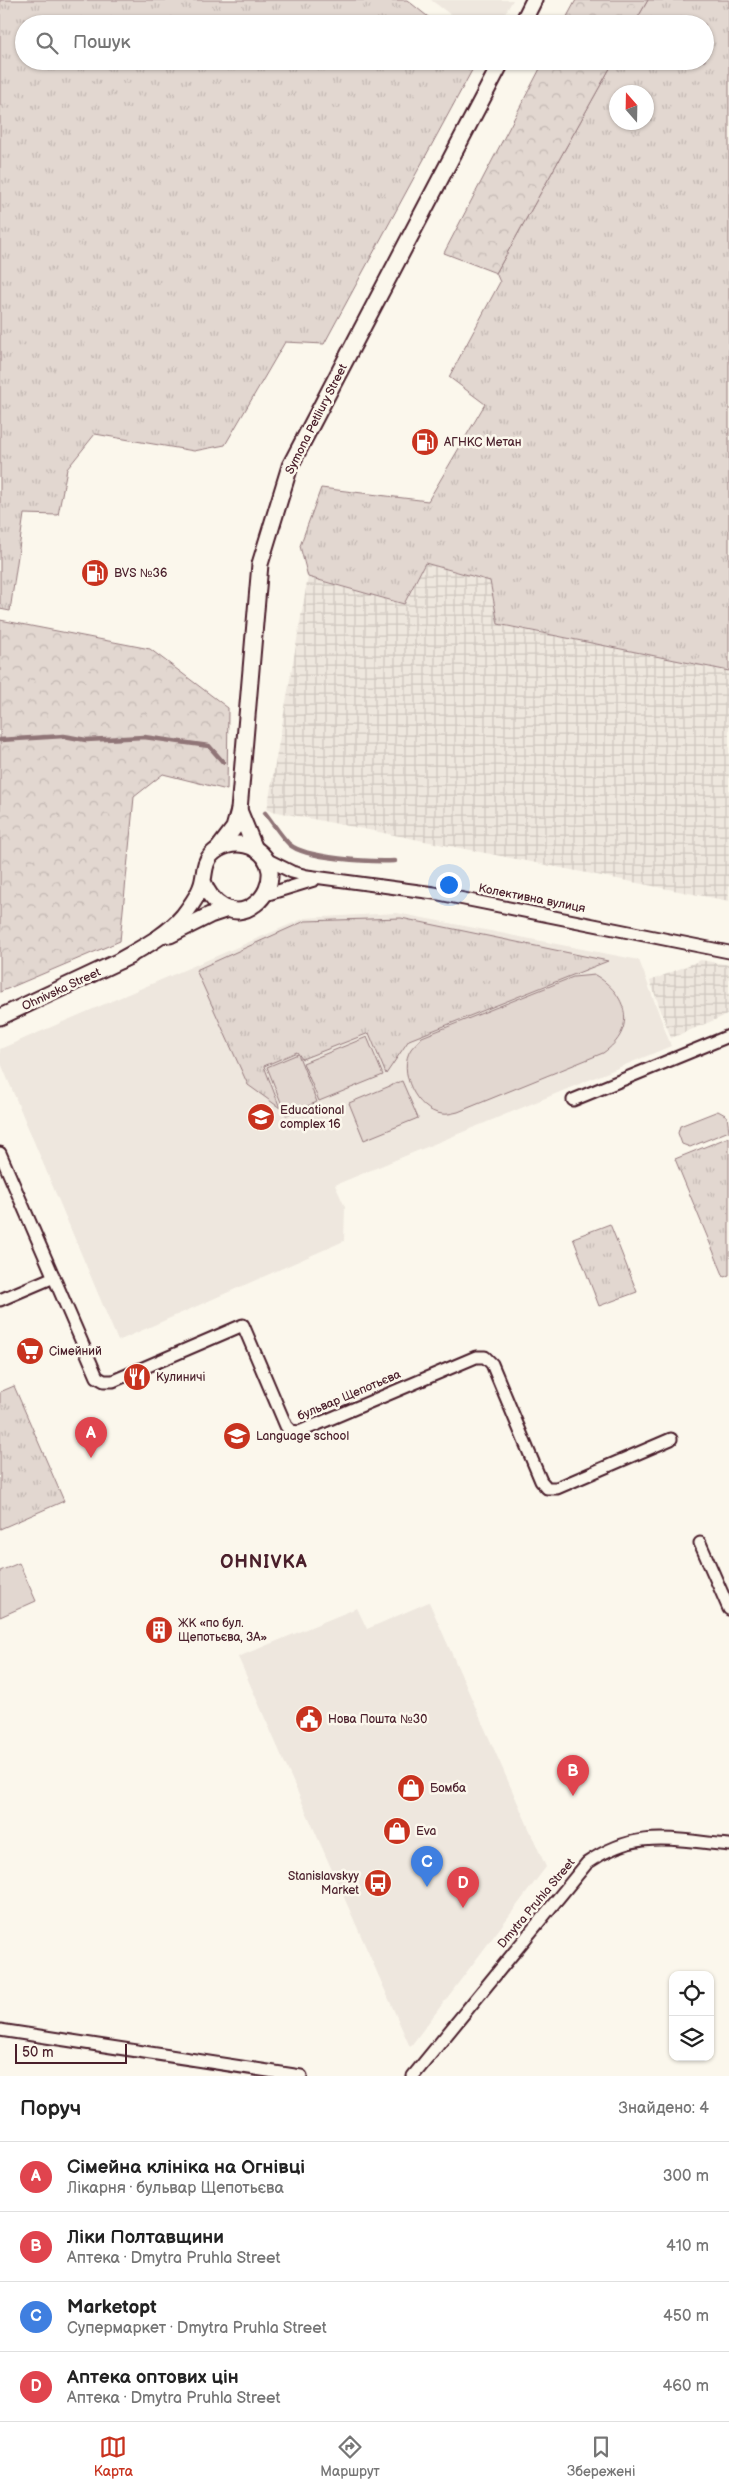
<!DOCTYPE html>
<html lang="uk">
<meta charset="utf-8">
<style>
:root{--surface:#fff;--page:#f6f6f6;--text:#222;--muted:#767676;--line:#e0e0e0;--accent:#c8321e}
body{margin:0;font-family:"Balsamiq Sans",sans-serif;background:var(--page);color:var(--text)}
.controls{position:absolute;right:15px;bottom:15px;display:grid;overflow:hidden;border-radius:10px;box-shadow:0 1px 4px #0004}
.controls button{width:45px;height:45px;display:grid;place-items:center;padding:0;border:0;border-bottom:1px solid var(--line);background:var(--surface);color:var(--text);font:25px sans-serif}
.compass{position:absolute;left:609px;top:85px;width:45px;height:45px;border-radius:50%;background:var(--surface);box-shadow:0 1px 4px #0004;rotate:340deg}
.scale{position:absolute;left:15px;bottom:12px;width:112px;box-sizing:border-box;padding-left:5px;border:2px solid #4a1f2b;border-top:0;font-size:14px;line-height:18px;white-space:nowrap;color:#4a1f2b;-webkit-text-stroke:4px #fbf7ec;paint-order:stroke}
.you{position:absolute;left:448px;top:884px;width:18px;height:18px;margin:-12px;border:4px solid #fff;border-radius:50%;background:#1a73e8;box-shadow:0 0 0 8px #1a73e833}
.badge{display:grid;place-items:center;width:32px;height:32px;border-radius:50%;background:var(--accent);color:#fff;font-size:16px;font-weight:700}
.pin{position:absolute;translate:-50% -41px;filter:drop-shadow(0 1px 2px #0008)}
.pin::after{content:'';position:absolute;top:26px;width:18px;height:15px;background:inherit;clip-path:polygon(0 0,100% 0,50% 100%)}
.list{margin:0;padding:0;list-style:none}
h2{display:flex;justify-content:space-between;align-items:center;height:65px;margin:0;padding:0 20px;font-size:21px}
h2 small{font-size:16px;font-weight:400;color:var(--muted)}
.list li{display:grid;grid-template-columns:32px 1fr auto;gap:15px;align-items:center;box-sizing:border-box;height:70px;padding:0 20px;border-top:1px solid var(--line)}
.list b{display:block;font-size:19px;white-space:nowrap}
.list p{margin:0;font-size:16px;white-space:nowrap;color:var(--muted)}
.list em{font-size:16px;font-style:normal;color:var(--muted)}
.icon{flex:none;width:28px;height:28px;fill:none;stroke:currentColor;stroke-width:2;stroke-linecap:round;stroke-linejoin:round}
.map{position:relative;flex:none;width:729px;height:2076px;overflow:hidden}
.search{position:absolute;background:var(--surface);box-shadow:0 1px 4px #0004;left:15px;right:15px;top:15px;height:55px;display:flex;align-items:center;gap:12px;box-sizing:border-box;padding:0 18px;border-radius:28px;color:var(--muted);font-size:19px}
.sheet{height:345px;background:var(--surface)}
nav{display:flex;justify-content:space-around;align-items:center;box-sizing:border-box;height:70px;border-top:1px solid var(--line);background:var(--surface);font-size:14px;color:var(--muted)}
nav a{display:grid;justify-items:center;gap:2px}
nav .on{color:var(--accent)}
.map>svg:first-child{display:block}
.built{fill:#eee7de}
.industrial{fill:url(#industrial-grid)}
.grass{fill:url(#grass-tufts);stroke:#967b7e;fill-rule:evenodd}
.forest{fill:url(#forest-crowns);stroke:#967b7e}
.garden{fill:#e2d7d0;stroke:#967b7e}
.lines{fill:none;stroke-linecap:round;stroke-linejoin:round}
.stream{stroke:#907477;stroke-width:4.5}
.minor-casing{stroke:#4a1f2b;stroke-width:15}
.tertiary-casing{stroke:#4a1f2b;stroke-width:19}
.minor{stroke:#fbf7ec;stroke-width:11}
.tertiary{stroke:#fbf7ec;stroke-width:15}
.labels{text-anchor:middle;stroke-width:5;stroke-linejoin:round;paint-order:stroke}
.street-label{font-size:12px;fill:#4a1f2b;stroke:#fbf7ec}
.poi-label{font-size:12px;fill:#4a1f2b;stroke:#fbf7ec;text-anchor:start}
.district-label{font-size:18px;font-weight:bold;letter-spacing:1px;fill:#4a1f2b;stroke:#fbf7ec}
</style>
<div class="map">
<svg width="729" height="2076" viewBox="0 0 729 2076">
<defs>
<pattern id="industrial-grid" width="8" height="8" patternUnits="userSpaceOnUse" patternTransform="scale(1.25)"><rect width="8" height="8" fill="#eee7de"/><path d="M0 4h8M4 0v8" fill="none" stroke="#cec6bf"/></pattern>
<pattern id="grass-tufts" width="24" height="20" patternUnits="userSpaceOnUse" patternTransform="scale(1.25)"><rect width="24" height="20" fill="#e2d7d0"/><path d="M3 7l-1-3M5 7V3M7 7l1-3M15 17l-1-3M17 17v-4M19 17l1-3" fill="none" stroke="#c3b8b3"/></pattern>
<pattern id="forest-crowns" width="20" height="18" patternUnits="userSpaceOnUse" patternTransform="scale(1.25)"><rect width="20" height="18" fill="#e2d7d0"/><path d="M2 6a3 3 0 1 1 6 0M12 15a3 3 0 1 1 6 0" fill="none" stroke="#c3b8b3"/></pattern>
</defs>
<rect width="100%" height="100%" fill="#fbf7ec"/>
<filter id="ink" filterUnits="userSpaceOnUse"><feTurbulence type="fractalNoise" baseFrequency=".02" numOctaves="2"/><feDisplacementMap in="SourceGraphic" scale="10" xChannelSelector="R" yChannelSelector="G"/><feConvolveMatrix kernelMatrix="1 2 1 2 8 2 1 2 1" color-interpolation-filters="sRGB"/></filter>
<g filter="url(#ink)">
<g class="built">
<path d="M431,0H513L499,24H463Z"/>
<path d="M397,913L639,960L671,1046L335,1185L345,1207L344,1241L118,1341L0,1061V1049L305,918Z"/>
<path d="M429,1602L546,1867L410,2047L238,1657L357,1608L367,1629Z"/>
</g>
<g class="industrial">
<path d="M425,563L490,581L498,624L729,671V901L267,810L308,577L404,604Z"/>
<path d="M701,960L729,965V1014L671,1038L650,981Z"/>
</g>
<g class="grass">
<path d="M0,0H407L437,24H24V61H477L324,344L285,342L225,445L194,451L95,434L67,469L58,515L24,514L10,611L0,609Z"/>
<path d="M648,0H729V671L498,624L490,581L425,563L404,604L308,577L300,546L321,488L428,501L485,404L449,377L500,282L496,273L614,61H705V24H634ZM616,92H646V122H616Z"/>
<path d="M401,918L608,961L409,1040L386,1074L369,1033L302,1059L297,1052L264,1066L280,1108L248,1085L196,970L305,921Z"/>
<path d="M729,1137V1275L724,1277L675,1159Z"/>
<path d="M610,1224L637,1292L599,1306L573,1238Z"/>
<path d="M14,1386L64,1501L0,1529V1392Z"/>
</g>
<g class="forest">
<path d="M576,0H648L634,24H563Z"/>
<path d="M544,61H614L496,273L444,253Z"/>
<path d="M0,620L150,649L228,708L227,790L163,774L134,797L120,941L0,992Z"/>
</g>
<g class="garden">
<path d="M595,975C627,994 638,1029 603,1053L458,1112C453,1113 447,1115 442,1114C416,1111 397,1070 411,1049C414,1045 419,1041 422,1037L573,977Z"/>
<path d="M367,1037L383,1075L319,1101L303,1063Z"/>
<path d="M298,1054L317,1102L286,1115L267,1067Z"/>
<path d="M402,1081L418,1118L364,1140L349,1103Z"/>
<path d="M718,1111L727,1116L729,1131L690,1147L682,1144L678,1133L680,1126Z"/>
<path d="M19,1563L36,1601L0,1617V1571Z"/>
</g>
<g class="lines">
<g class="stream">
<path d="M0,740L64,736L86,740L144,737L209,746L223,762"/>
<path d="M265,813C273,823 280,835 289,844C305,859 372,862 395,861"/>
</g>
<g class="minor-casing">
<g id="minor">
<path d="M264,858L292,872L307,876L434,893L729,952"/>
<path d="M265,895L314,880"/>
<path d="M573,1100L729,1036"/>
<path d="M0,1153L97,1377L104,1381H113L243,1325L286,1426L291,1431L299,1432L476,1357H485L492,1364L541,1481L547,1488H557L671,1439"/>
<path d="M0,1300L54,1277"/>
<path d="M700,1543L729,1609"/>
<path d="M0,2030L301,2076"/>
<path d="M413,2076L587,1863C638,1828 671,1840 729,1845"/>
</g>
</g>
<g class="tertiary-casing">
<g id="tertiary">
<path d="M522,24L534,0"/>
<path d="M239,810L255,849"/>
<path d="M218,849L234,828L239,810L260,564L290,466L502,61"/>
<path d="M170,935L210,915L228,909"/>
<path d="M121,960C143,947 166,936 183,916C190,907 201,892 203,880C205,871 204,863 211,855C229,836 265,842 270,871C271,884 265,897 255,904C233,922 210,902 203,881"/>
<path d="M0,1017L130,956"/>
</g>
</g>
<use href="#minor" class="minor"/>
<use href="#tertiary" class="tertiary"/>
</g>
</g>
<defs>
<g id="fuel-disc" transform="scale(1.4375)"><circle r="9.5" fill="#c8321e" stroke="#fbf7ec"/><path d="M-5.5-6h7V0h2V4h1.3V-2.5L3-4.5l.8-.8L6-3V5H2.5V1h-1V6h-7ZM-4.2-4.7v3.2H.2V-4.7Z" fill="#fff"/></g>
<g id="school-disc" transform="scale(1.4375)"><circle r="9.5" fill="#c8321e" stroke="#fbf7ec"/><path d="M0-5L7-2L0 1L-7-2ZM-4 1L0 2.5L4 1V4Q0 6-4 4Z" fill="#fff"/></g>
<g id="supermarket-disc" transform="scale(1.4375)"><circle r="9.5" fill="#c8321e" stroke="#fbf7ec"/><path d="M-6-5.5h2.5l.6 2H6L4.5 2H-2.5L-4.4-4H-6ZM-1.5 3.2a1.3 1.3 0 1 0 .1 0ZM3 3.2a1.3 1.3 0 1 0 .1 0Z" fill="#fff"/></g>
<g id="restaurant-disc" transform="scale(1.4375)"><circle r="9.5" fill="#c8321e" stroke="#fbf7ec"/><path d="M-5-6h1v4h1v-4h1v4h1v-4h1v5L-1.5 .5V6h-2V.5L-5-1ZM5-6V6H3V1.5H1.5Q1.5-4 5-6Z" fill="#fff"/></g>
<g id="building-disc" transform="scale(1.4375)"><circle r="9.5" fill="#c8321e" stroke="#fbf7ec"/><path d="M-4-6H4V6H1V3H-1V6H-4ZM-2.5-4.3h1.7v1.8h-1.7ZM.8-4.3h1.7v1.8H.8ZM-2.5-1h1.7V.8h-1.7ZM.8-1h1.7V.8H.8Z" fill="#fff"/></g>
<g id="civic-disc" transform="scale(1.4375)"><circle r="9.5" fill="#c8321e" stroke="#fbf7ec"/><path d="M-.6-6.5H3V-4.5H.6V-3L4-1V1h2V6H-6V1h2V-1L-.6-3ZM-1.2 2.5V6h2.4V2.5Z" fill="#fff"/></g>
<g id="shop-disc" transform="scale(1.4375)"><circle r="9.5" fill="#c8321e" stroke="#fbf7ec"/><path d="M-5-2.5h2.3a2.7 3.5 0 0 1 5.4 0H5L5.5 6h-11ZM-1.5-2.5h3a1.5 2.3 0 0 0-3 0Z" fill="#fff"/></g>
<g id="bus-disc" transform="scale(1.4375)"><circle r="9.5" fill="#c8321e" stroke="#fbf7ec"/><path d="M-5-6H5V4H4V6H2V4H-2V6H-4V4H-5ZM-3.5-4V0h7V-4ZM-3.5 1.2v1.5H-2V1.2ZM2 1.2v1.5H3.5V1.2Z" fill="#fff"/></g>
</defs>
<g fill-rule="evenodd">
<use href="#fuel-disc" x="425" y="442"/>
<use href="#fuel-disc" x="95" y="573"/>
<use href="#school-disc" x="261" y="1117"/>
<use href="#supermarket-disc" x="30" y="1351"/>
<use href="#restaurant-disc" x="137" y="1377"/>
<use href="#school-disc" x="237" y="1436"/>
<use href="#building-disc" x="159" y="1630"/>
<use href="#civic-disc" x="309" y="1719"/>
<use href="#shop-disc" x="411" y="1788"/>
<use href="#shop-disc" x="397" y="1831"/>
<use href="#bus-disc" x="378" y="1883"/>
</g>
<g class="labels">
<g class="street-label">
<text transform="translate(316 419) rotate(-63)" y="4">Symona Petliury Street</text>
<text transform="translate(532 898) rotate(11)" y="4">Колективна вулиця</text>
<text transform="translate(61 989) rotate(-25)" y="4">Ohnivska Street</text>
<text transform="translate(349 1395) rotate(-23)" y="4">бульвар Щепотьєва</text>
<text transform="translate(536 1903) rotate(-50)" y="4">Dmytra Pruhla Street</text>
</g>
<g class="poi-label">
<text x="444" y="446">АГНКС Метан</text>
<text x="114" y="577">BVS №36</text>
<text x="280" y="1114">Educational<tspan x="280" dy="14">complex 16</tspan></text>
<text x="49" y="1355">Сімейний</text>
<text x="156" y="1381">Кулиничі</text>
<text x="256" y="1440">Language school</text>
<text x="178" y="1627">ЖК «по бул.<tspan x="178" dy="14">Щепотьєва, 3А»</tspan></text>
<text x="328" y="1723">Нова Пошта №30</text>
<text x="430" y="1792">Бомба</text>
<text x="416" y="1835">Eva</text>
<text x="359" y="1880" text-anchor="end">Stanislavskyy<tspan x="359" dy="14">Market</tspan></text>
</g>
<g class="district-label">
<text x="264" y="1568">OHNIVKA</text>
</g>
</g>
</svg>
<div class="controls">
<button><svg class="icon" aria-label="locate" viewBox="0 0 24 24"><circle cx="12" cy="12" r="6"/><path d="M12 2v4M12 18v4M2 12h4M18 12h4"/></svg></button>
<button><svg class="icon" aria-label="layers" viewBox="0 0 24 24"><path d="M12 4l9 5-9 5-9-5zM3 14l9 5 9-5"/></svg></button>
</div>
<svg class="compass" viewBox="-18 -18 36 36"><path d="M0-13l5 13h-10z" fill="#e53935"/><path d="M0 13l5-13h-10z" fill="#767676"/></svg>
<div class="scale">50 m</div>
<div class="you"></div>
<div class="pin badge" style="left:91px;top:1458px;background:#e0444e">A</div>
<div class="pin badge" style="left:573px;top:1796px;background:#e0444e">B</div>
<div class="pin badge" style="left:427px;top:1887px;background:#3f7fe0">C</div>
<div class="pin badge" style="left:463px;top:1908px;background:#e0444e">D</div>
<div class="search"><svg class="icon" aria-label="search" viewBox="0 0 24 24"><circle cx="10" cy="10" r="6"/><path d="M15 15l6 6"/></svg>Пошук</div>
</div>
<section class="sheet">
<h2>Поруч<small>Знайдено: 4</small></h2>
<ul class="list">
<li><span class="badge" style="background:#e0444e">A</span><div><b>Сімейна клініка на Огнівці</b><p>Лікарня · бульвар Щепотьєва</p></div><em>300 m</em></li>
<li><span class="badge" style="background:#e0444e">B</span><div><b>Ліки Полтавщини</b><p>Аптека · Dmytra Pruhla Street</p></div><em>410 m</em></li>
<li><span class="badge" style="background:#3f7fe0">C</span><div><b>Marketopt</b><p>Супермаркет · Dmytra Pruhla Street</p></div><em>450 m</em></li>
<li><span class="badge" style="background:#e0444e">D</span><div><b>Аптека оптових цін</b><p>Аптека · Dmytra Pruhla Street</p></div><em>460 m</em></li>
</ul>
</section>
<nav>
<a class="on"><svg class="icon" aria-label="map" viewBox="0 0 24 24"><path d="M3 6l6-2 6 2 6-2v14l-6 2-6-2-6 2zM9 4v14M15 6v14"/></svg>Карта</a>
<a><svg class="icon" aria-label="directions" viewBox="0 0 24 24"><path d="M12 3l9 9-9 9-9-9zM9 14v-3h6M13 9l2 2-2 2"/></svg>Маршрут</a>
<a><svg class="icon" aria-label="saved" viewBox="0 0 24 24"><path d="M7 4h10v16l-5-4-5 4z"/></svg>Збережені</a>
</nav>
